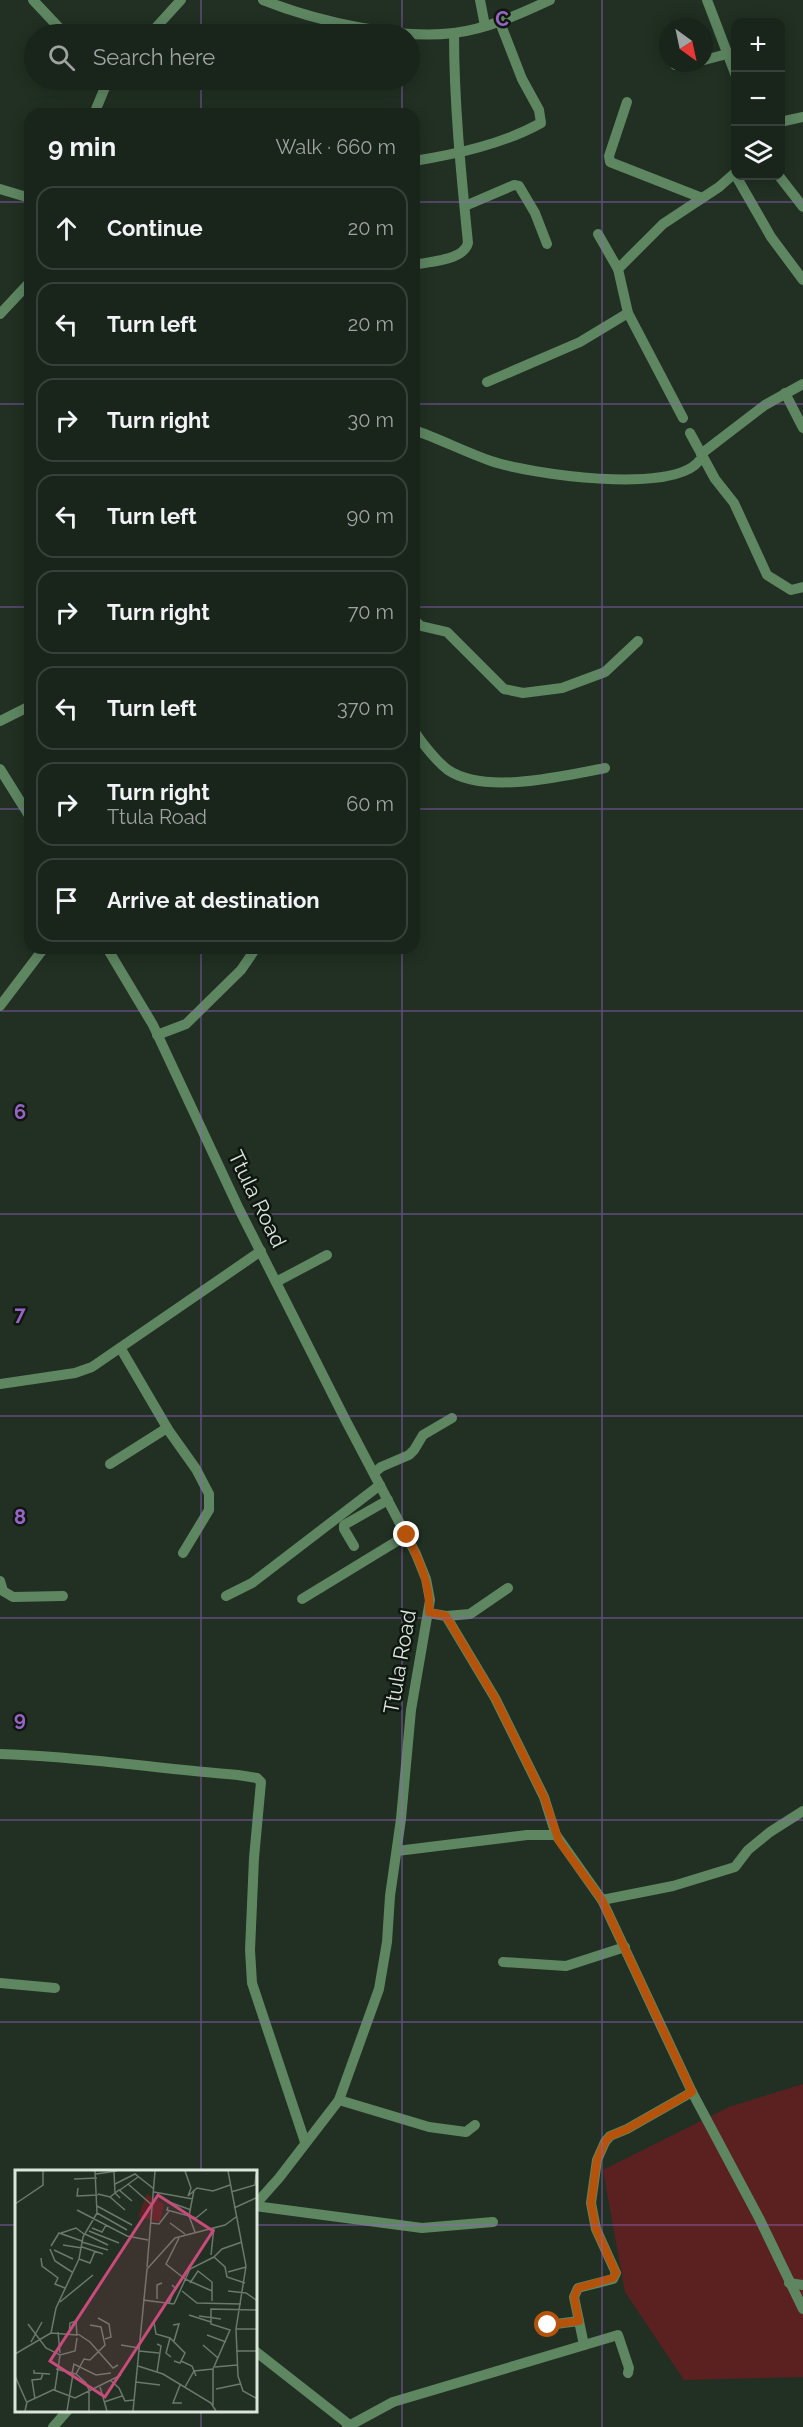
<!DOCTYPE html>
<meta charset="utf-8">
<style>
:root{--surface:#19241a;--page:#222c23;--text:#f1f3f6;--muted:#9fa4a2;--line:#374139}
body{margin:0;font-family:Raleway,sans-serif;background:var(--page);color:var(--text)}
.controls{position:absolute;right:18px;top:18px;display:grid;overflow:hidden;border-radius:12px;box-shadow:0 3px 15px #0003}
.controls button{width:54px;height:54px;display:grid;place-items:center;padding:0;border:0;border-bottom:2px solid var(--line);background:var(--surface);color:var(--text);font:30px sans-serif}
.compass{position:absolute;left:659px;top:18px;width:54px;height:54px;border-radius:50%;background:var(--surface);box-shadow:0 3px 15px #0003;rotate:147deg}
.stop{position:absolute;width:18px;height:18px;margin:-14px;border:4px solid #b45309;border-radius:50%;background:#fff}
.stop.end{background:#b45309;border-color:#fff;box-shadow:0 2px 6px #0008}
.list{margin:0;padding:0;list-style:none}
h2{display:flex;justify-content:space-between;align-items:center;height:78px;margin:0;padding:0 24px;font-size:26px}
h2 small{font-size:20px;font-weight:400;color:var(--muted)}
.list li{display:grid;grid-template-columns:39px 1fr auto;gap:18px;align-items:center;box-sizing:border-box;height:84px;margin:0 12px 12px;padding:0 12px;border:2px solid var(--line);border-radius:18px}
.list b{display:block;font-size:22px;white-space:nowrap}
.list p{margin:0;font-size:20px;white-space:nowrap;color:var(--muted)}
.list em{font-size:20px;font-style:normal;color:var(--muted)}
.icon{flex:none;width:33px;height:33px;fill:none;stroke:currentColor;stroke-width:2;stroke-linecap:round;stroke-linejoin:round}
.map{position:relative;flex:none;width:803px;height:2427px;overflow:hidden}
.search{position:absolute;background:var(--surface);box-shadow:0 3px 15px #0003;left:24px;top:24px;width:396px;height:66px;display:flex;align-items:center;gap:15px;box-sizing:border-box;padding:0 21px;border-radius:33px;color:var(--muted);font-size:22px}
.panel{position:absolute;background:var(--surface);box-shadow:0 3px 15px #0003;left:24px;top:108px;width:396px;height:846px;border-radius:18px}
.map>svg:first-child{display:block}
.green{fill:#5b2121}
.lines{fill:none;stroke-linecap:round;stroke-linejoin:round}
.street{stroke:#5e8661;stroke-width:10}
.route{stroke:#b45309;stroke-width:8}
.grid{fill:none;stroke:#9864c7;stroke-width:1.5;stroke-opacity:0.55}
.labels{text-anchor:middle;stroke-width:5;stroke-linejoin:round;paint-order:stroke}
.street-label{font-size:21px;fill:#dbe5db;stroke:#0f1610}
.inset-road{fill:none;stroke:#6b786c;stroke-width:1.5}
.view{fill:#c84b7b;fill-opacity:0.15;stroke:#c84b7b;stroke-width:3}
.inset-edge{fill:none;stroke:#dbe5db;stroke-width:3}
.grid-label{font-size:20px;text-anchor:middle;font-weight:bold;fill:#9864c7;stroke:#0f1610;stroke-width:5;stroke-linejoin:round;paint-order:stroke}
</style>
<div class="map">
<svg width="803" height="2427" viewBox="0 0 803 2427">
<rect width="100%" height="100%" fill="#213022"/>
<path class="green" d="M803,2084V2377L684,2380L625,2292L603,2170L729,2107Z"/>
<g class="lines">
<g class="street">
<path d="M33,0L65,34"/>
<path d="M263,0C316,21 397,40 454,33C487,29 520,14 550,0"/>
<path d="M480,0L485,26"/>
<path d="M707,0L736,76"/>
<path d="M150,34L181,0"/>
<path d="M704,60L727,54"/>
<path d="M675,65L687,63"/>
<path d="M627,102L609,156L610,162L702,198"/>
<path d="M94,114L108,80"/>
<path d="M780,122L803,117"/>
<path d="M414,161C457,154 503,144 541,123L539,110L522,79L499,20"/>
<path d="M736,176L771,237L803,280"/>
<path d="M779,176L803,207"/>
<path d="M0,189L30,198"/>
<path d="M465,206L514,185L519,186L535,213L547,244"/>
<path d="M598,234L618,269"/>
<path d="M414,265C430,261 463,261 468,243C461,173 454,103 454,33"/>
<path d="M0,314L30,282"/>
<path d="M487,382L580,342L628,313"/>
<path d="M785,393L803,428"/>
<path d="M683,418L628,313L618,269L663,224L719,187L736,172"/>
<path d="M414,430C440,439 465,452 491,461C529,474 672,495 699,461"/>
<path d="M690,433L715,479L734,503L767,575L791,590L803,587"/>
<path d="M701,454L765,405L803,384"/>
<path d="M414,620L421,626L447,632L504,689L523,693L562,688L605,672L638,641"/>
<path d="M0,721L30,706"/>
<path d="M414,731C423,744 435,760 448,770C485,795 564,776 605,768"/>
<path d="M0,769L30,817"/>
<path d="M107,948L153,1025L239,1209L345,1419L416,1554L426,1579L430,1600L411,1710L401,1819L390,1896L387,1942L379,1989L339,2100L279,2178L255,2205"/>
<path d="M0,1006L44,948"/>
<path d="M157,1035L186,1024L241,970L256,948"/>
<path d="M276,1282L327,1255"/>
<path d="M121,1349L169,1431L196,1469L209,1494V1510L183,1553"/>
<path d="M0,1384L75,1373L92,1367L261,1251"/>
<path d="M110,1464L167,1428"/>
<path d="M374,1473L381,1467L409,1455L414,1450L423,1435L452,1418"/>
<path d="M354,1546L344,1529V1525L388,1500"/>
<path d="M0,1581L3,1591L13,1597L63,1596"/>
<path d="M226,1596L252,1583L380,1485"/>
<path d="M302,1599L407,1535"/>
<path d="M429,1613L446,1616L495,1698L544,1797L556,1835L602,1900L692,2092L759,2218L803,2309"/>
<path d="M446,1616L470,1614L508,1588"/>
<path d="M0,1754C80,1756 158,1769 238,1775L257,1778L261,1782L254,1858L250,1950L252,1983L305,2142"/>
<path d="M397,1851L527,1835H556"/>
<path d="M602,1900L673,1886L735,1867L748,1850L770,1832L803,1811"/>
<path d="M503,1962L566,1966L625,1947"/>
<path d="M0,1983L55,1988"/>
<path d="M339,2100L429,2127L466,2132L475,2125"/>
<path d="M255,2206L422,2228L493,2222"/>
<path d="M789,2283L803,2285"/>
<path d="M548,2325L579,2321"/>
<path d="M584,2345L574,2297L578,2288L613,2279L616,2273L596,2229L591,2203L597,2160L605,2142L610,2136L627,2129L692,2092"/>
<path d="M255,2351L352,2427"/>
<path d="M53,2427L68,2410"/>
<path d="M347,2427L393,2402L618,2335L629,2368L628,2373"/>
</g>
</g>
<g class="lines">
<path class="route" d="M407,1535C419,1560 431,1585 429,1612L446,1616L495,1698L544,1797L559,1841L602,1900L692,2092L627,2129L610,2136L605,2142L597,2160L591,2203L596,2229L616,2273L613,2278L578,2288L574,2297L579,2321L548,2325"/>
</g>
<path class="grid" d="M201,0V34M402,0V34M602,0V2427M201,80V114M402,80V114M0,202H30M414,202H803M0,404H30M414,404H803M0,607H30M414,607H803M0,809H30M414,809H803M201,948V2172M402,948V2427M0,1011H803M0,1214H803M0,1416H803M0,1618H803M0,1820H803M0,2022H803M0,2225H16M255,2225H803M201,2410V2427"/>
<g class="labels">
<g class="street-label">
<text transform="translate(257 1199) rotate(64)" y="7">Ttula Road</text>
<text transform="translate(400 1662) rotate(-80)" y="7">Ttula Road</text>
</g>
</g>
<g transform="translate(15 2170)">
<rect width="242" height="242" fill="#213022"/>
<path d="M132,24L149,34L145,52L123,47Z" fill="#5b2121"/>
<path class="inset-road" d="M170,1L176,18L173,26L182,18L198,21L215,15M213,1L231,96L221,159L223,206L228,221L241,228M99,2L100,23L105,28M81,4L102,1M59,9L82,8M100,14L120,4L139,19M113,14L137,35M63,18L62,26L83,25M105,20L123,7M179,20L174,46L180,62M139,22L178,29M216,22L240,15L241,4M83,24L95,27L104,20L117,31M95,27L110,40M154,32L176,40M0,34L28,15V1M82,36L117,55M153,37L152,40L181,48L192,39M219,38L241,28M62,40L112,66L133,70M82,43L112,60M136,53L144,54L154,41M155,53L170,64M77,58L87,62L91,55M74,61L104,73M46,63L61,58L69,64M70,64L93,75M164,68L151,94L170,109M67,72L93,80M227,72L207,79L199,87L210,97L212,107L230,113M48,75L67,78M36,76L44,63L67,71M67,77L88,84M35,79L40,91L57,102M39,80L58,89M196,85L199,57M26,88L27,96L43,108L40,114L50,118M64,89L75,93L80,81M132,97L140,1M213,102L231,97M170,109L197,121M175,113L183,101L197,112V131M167,121L182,133L226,134M213,121L231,123L241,130M142,129V115L147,113M128,130L159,134M45,132L78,105M154,133L160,118L157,115M159,134L175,99L199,87M174,145L196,152M184,146L206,149M83,148L94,154L96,167L90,169M139,152L141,164L155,168L170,183L165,193L159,191M13,154L31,178L45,185L60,181L62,168M158,155L164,154L159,171M221,159H241M43,162L45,183M36,163L62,165M63,164L75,172L98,198L103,195M54,165L55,153L61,151L62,166M192,165L211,172M155,168L151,183L156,187M16,172L27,152M142,174L146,176L142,202M106,175L124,178M188,175L203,188M124,181L144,183M221,181H241M0,184L36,163L41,138L64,89L68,67L82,43L80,1M166,191L177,196L181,206M123,196L148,204L196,233L201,241M200,197L222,195M41,199L61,204L71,213L74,220V241M19,200V203L35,204M57,203L59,194L81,205L96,203M61,204L69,189L75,190L90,175L86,157L75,155M0,206L12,233M95,210L104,218L110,231L119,230M121,212L145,215M165,215L158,233H167M85,217L92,241M170,217L179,201L198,199M201,219L225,214M39,220L60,228L106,205M20,229L17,210L26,209L28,203M89,232L107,226M198,235V199L215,160L196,154V139L241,140M10,241L12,232L40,219L45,185M52,241L58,204M118,241L132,99L160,68L210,55L221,47"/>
<path class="view" d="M143,25L198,61L90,227L35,191Z"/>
<rect width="242" height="242" class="inset-edge"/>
</g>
<g class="grid-label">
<text x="502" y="26">C</text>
<text x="20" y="1119">6</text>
<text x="20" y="1321">7</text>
<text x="20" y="1524">8</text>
<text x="20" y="1726">9</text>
</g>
</svg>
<div class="controls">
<button>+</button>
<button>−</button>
<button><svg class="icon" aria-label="layers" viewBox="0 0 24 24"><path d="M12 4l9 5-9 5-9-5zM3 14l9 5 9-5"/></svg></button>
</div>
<svg class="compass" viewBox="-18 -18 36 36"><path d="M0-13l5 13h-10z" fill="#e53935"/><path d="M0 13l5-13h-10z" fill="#9fa4a2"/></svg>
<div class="stop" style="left:548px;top:2325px"></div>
<div class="stop end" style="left:407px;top:1535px"></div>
<div class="search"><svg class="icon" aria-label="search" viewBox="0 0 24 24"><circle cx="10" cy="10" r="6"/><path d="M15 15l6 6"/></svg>Search here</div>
<section class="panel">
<h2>9 min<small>Walk · 660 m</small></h2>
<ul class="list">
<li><svg class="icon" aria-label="ahead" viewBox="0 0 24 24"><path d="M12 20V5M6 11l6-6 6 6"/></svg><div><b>Continue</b></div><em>20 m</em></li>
<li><svg class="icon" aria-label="left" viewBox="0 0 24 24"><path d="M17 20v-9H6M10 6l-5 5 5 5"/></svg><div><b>Turn left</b></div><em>20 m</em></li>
<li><svg class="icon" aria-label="right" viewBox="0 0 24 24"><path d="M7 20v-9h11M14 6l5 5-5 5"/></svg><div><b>Turn right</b></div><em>30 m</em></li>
<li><svg class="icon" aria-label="left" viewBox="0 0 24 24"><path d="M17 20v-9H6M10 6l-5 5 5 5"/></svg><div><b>Turn left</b></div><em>90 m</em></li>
<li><svg class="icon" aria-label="right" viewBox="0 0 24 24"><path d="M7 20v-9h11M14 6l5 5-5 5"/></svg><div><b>Turn right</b></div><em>70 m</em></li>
<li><svg class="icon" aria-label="left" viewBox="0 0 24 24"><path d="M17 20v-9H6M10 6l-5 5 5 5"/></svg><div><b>Turn left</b></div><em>370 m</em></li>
<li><svg class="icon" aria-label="right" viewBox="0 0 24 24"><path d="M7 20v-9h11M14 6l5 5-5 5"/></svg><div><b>Turn right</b><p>Ttula Road</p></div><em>60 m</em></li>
<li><svg class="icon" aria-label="arrive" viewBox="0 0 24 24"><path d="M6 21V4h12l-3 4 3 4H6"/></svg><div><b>Arrive at destination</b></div></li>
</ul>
</section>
</div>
